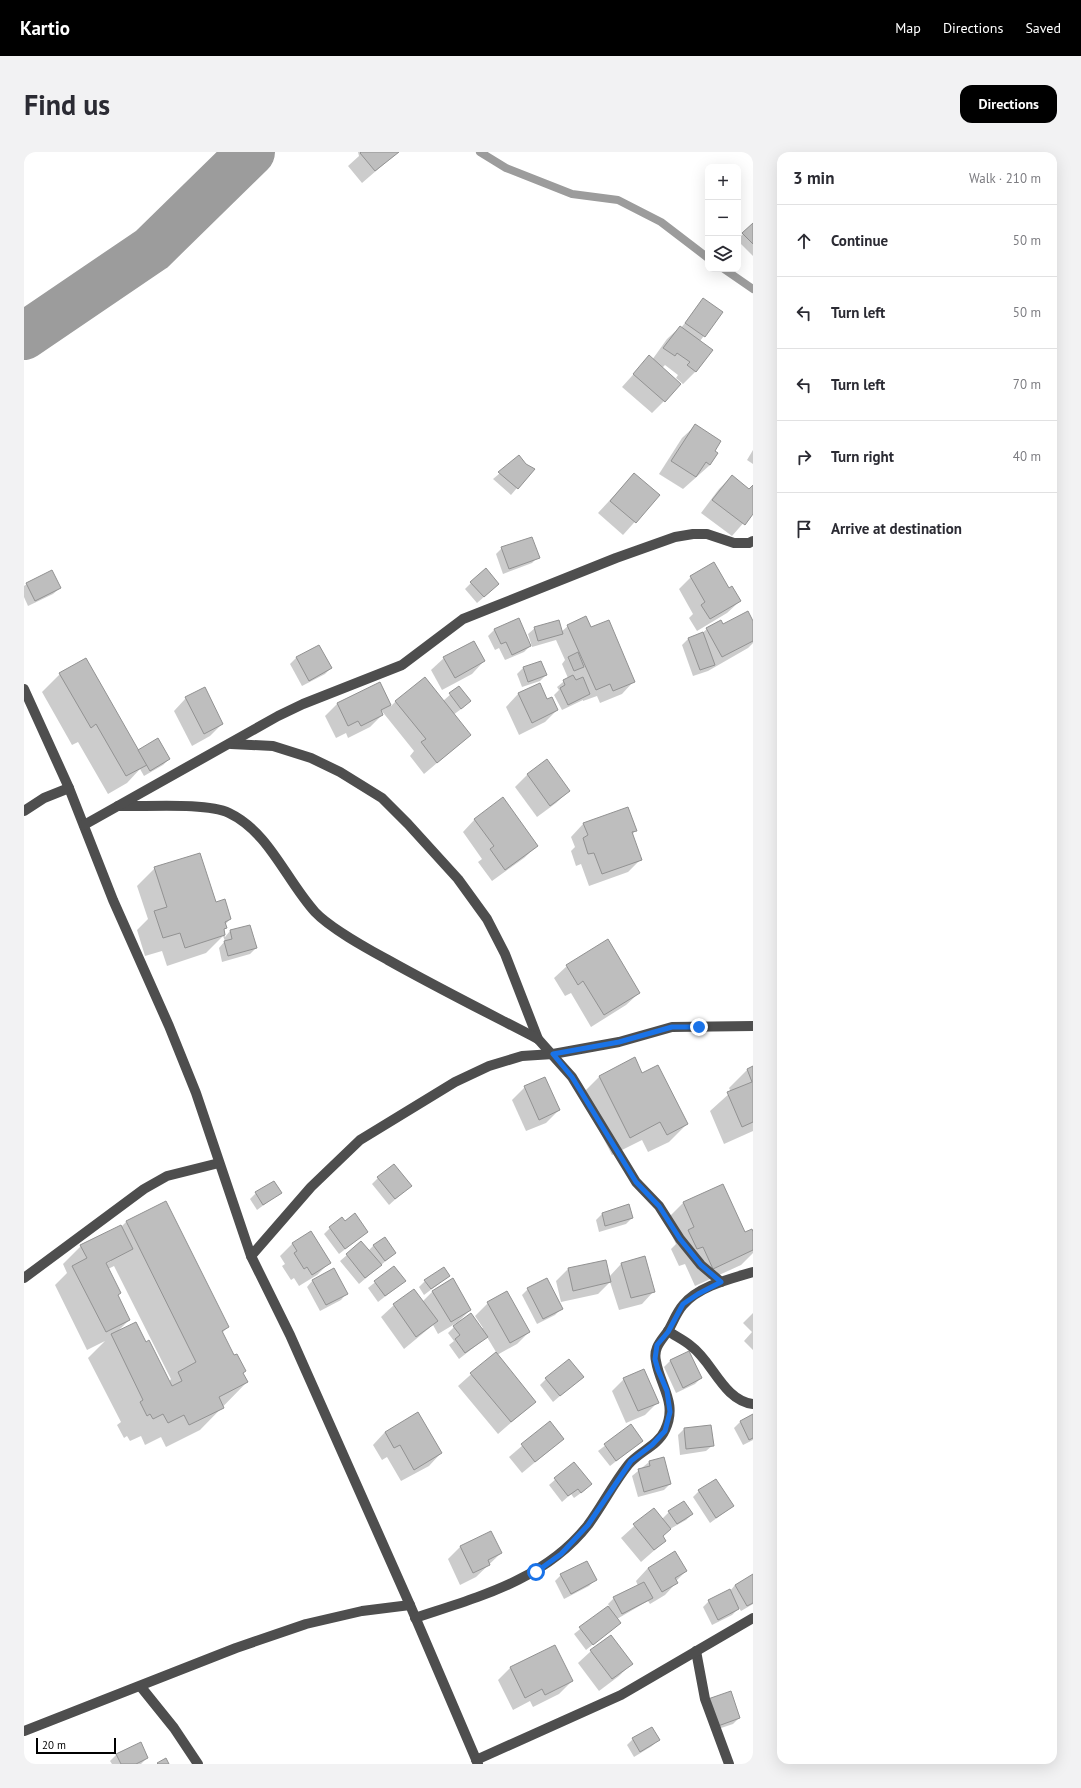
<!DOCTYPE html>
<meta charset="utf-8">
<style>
:root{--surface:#fff;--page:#f2f2f3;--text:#2b2b33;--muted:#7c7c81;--line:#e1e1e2;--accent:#000}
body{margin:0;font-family:"PT Sans",sans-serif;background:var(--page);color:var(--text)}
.controls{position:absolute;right:12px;top:12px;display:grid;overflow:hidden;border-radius:8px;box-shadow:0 4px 16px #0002}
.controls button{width:36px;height:36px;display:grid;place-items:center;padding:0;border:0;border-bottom:1px solid var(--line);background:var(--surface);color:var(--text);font:20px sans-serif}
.scale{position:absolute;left:12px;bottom:10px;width:80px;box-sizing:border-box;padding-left:4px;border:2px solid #000;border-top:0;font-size:11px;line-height:14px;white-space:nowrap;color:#000;-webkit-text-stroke:3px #fff;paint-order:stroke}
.stop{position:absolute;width:12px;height:12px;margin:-9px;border:3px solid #1a73e8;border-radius:50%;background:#fff}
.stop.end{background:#1a73e8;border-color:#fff;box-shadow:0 1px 4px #0008}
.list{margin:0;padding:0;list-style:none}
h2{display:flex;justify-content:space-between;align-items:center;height:52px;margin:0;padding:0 16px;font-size:17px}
h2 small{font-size:13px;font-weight:400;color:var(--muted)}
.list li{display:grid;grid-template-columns:26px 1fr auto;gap:12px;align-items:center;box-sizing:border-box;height:72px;padding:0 16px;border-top:1px solid var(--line)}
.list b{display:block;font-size:15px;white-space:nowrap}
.list em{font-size:13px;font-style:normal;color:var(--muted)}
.icon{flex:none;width:22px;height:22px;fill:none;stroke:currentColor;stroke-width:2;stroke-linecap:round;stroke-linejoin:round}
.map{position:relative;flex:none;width:729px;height:1612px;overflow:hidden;border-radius:12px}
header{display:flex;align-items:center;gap:24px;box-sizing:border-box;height:56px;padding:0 20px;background:var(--accent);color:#fff}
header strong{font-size:19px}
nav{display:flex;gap:22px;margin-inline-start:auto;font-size:14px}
.intro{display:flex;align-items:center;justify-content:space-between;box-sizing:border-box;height:96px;padding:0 24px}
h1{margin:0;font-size:28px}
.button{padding:10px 18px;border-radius:12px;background:var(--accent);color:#fff;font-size:14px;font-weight:700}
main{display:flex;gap:24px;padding:0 24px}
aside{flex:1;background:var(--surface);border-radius:12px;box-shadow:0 4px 16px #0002}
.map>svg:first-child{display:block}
.shadow{fill:#0003;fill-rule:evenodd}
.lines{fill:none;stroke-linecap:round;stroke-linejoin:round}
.stream{stroke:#9c9c9c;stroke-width:8}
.river{stroke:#9c9c9c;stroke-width:48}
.building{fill:#bebebe;stroke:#929292}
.minor{stroke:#4e4e4e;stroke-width:10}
.route{stroke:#1a73e8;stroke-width:5}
</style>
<header>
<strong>Kartio</strong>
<nav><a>Map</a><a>Directions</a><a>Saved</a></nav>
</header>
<div class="intro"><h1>Find us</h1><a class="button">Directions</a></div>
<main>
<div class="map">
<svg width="729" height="1612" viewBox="0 0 729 1612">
<rect width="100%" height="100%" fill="#fff"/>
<g class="shadow">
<path d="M334,0H374L338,31L324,14L335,4Z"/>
<path d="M729,72V104L714,89V87Z"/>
<path d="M679,147L698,160L676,189L672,219L659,232L652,226L654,223L641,213L638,216L640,249L628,261L598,235L625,205L628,208L643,187L656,175L657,176Z"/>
<path d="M671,274L690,299L686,313L659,337L635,322L658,286Z"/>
<path d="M729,298V312L723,308Z"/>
<path d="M495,305L501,313L509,317L487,343L469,327Z"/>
<path d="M610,322L634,344L599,383L574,361Z"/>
<path d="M708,324L725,338L729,335V360L708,384L677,361L695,337Z"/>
<path d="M478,396L514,405L508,411L479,422L472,402Z"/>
<path d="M667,425L705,437L716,449L703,461L673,479L665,466L669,462L655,437Z"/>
<path d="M447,431L468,438L453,451L441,437Z"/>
<path d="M3,432L36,436L29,442L4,454L0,445V434Z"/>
<path d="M729,471V491L724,496L684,519L669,524L658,493L664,487L677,482L683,477Z"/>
<path d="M544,474L566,476L610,529L598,542L576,551L573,544L559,549V548L538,558L530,543L535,538L533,535L544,526L538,512L541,508L532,488L508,495L504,482L511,476L537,480Z"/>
<path d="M470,478L506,494L500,500L481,508L475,496L471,498L464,484Z"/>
<path d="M295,494L307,516L301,522L278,534L266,512L272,506Z"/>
<path d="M420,506L460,509L448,522L418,538L407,518Z"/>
<path d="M517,510L522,523L516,529L498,535L493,522L499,516Z"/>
<path d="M36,522L114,600L145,607L139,613L120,624L116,617L103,631L84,642L54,590L48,593L18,540Z"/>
<path d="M356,531L367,554L372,549H419L435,535L440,555L429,563L446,583L400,622L386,604L390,599L357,558L358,563L346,575L324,586L322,581L312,586L301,564L313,552Z"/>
<path d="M515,533L523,548L533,558L521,570L495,583L482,555L494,542Z"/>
<path d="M162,546L198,572L186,584L168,594L150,559Z"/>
<path d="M523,609L545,639L532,651L513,665L491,635L503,623Z"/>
<path d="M604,656L612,678L608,683L617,707L604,720L565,734L557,712L552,714L547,699L551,695L547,685L559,672Z"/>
<path d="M451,667L513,694L500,706L468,729L454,710L458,707L439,680Z"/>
<path d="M131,716L191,751L206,767L201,773L202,776L199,778L201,785L206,779L226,774L232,796L226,802L198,810L195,796L201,789L199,784L182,801L143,814L138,799L121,804L113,778L124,767L113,734Z"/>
<path d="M543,814L615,841L602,853L567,875L547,841L541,844L530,826Z"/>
<path d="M610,907L618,922L663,972L645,990L624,1000L618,988L588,1003L557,943L575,925Z"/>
<path d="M729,916V979L700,992L686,959L707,940L705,936L723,918Z"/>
<path d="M501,935L535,958L522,971L502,979L488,948Z"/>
<path d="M354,1026L386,1034L365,1053L348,1032Z"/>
<path d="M250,1030L256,1041L233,1058L226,1047L232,1041Z"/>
<path d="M699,1033L721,1082H729V1101L717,1113L671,1134L661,1112L655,1114L647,1097L652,1092L641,1069L659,1051Z"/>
<path d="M605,1054L608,1066L602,1072L575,1080L572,1068L578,1062Z"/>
<path d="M102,1070L204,1175L198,1181L223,1230L176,1278L142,1295L137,1285L121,1293L117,1284L106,1289L103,1284L100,1286L93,1273L97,1270L64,1206L81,1189L63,1198L31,1133L43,1121L39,1112L57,1094L97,1075ZM87,1107V1109L78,1114ZM90,1114L147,1227L145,1230L122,1191L93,1180L105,1168L93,1144L96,1141L84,1117Z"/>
<path d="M321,1070L343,1080L315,1102L300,1082L306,1076Z"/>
<path d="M286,1080L306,1110L293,1123L275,1134L270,1126L267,1128L258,1114L261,1112L256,1104L268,1092Z"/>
<path d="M337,1091L344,1099L350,1093L371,1101L335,1132L316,1109Z"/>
<path d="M621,1106L630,1139L618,1152L595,1158L586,1130L574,1142L537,1150L532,1129L544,1117L585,1125L597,1112Z"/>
<path d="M370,1115L381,1129L354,1150L344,1136Z"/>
<path d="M425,1124L400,1143L395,1135L401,1129Z"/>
<path d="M289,1128L323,1141L317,1148L296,1159L283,1135Z"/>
<path d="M428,1128L446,1158L434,1170L414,1182L409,1173L380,1197L357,1165L370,1153L390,1138L398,1150L408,1140Z"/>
<path d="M504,1137L537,1157L531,1163L513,1172L498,1143Z"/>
<path d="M464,1151L505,1180L493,1192L473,1203L511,1250L474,1282L434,1234L472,1200L463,1185L435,1207L425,1193L430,1189L424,1181L430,1175L459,1176L451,1164Z"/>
<path d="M729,1161V1198L720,1189L728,1180L719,1171Z"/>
<path d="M665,1200L677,1226L671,1232L652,1241L640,1215L646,1209Z"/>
<path d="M558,1225L529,1250L516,1233L522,1227Z"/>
<path d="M600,1227L634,1250L621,1263L602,1271L588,1239Z"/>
<path d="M729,1263V1288L719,1293L710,1276L716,1270Z"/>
<path d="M526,1270L539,1287L498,1321L485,1305Z"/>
<path d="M607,1274L618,1289L586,1314L574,1299Z"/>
<path d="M686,1274L689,1293L682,1299L656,1303L654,1283L660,1277Z"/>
<path d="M361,1280L417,1301L405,1314L377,1329L363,1305L358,1308L349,1293Z"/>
<path d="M625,1310L646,1332L640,1338L614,1345L608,1324Z"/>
<path d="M550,1311L561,1338L550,1346L547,1342L538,1350L525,1333Z"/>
<path d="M675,1339L709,1354L686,1371L669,1345Z"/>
<path d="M629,1357L638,1367L645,1360L668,1362L662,1368L646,1377L638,1385L641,1389L617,1410L597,1386Z"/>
<path d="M467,1381L477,1401L452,1425L436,1433L424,1407L436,1395Z"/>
<path d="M651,1401L662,1419L652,1429L653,1430L641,1443L626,1452L624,1449L593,1467L596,1471L562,1498L550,1482L585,1454L584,1452L590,1446L614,1434L612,1429L624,1416Z"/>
<path d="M537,1423L571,1428L565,1434L540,1447L531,1429Z"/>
<path d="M729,1423V1452L717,1459L715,1456L708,1463L688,1473L679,1455L685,1449L706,1439L711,1433Z"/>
<path d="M586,1484L607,1512L595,1524L575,1539L554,1511L567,1499Z"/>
<path d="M530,1494L548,1529L535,1542L509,1555L506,1549L489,1558L474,1528L486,1516Z"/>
<path d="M679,1554L715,1566L709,1572L688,1579Z"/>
<path d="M609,1587L634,1588L628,1594L610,1605L603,1593Z"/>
<path d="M93,1602L123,1606L117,1612H88L86,1609Z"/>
</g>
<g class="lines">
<g class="stream">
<path d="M456,0L482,16L548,42L594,48L637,70L684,106"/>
<path d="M700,117L729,137"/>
</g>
<path class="river" d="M0,184L128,97L227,0"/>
</g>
<g class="building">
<path d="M337,0H375L351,19L336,1Z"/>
<path d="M729,71V92L718,81Z"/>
<path d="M679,146L699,160L681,185L661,171Z"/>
<path d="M656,174L689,198L672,220L663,213L666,210L653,201L651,204L639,196Z"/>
<path d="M625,203L657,232L641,250L609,222Z"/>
<path d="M671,272L697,289L691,299L694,301L686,313L682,310L672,325L647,309Z"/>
<path d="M495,303L502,312L511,317L494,337L474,320Z"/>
<path d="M610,321L636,343L612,371L586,349Z"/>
<path d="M708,323L725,337L729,333V362L721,373L688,348Z"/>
<path d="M508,385L516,406L485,417L477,395Z"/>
<path d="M690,410L705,436L708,434L717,449L686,467L677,453L681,450L666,424Z"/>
<path d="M462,416L475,432L460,445L446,430Z"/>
<path d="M28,418L37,436L11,449L2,431Z"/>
<path d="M724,459L729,469V489L698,505L682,476L697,468L699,472Z"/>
<path d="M562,464L567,475L585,468L611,530L589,539L586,532L572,538L543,473Z"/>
<path d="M495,466L507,494L488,503L482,490L477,492L470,477Z"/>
<path d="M535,468L539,482L514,489L510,475Z"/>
<path d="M679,480L691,513L676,518L664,486Z"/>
<path d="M450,489L461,509L431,526L419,505Z"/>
<path d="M295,493L308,516L285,529L272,505Z"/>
<path d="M554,500L560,515L550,519L544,505Z"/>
<path d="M62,506L123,613L102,624L72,572L67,576L35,521Z"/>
<path d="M517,509L523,523L504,530L499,515Z"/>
<path d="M549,523L552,528L559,525L566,542L544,553L536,536L541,533L539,528Z"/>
<path d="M401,525L447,583L413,611L397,590L402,587L371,549Z"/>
<path d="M356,530L367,553L357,558L359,563L337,574L334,569L324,574L313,551Z"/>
<path d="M516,531L523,547L528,545L534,558L508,571L494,541Z"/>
<path d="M435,534L447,549L437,557L425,541Z"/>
<path d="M181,535L199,572L180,582L161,545Z"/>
<path d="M134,586L146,607L126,619L114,598Z"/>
<path d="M523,607L546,639L526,654L503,622Z"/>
<path d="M479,645L514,694L481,718L466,697L470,694L450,667Z"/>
<path d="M604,655L613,679L608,680L618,708L578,722L570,701L564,702L559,686L564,683L559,671Z"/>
<path d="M176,701L192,750L201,747L207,767L201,770L203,776L200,777L201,783L161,796L156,781L139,786L130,759L143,755L130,715Z"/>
<path d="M226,773L233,796L204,804L200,789L208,787L206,778Z"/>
<path d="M584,787L616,841L580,863L559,829L554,833L542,813Z"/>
<path d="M611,905L618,921L634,913L664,972L643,983L636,970L606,986L575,924Z"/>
<path d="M729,914V970L718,975L703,940L728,930L723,917Z"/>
<path d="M521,925L536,958L515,968L500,934Z"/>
<path d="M370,1012L388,1034L371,1047L353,1025Z"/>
<path d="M250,1029L258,1041L239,1053L231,1040Z"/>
<path d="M699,1032L721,1080L728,1077L729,1080V1098L689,1117L679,1095L673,1097L664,1078L670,1075L659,1050Z"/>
<path d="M142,1049L205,1175L198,1179L210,1203L213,1202L222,1219L219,1221L224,1230L195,1245L200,1256L165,1273L160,1263L144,1271L139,1262L129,1267L126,1262L123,1264L116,1250L119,1248L87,1182L112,1170L122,1190L125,1188L148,1234L158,1229L154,1220L172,1210L102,1069Z"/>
<path d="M605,1052L609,1066L581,1074L578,1061Z"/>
<path d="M331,1061L344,1080L321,1097L305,1075L318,1065L321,1069Z"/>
<path d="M97,1073L109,1097L82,1111L97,1141L94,1143L106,1168L82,1180L48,1114L63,1106L56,1093Z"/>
<path d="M287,1079L307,1111L288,1123L283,1115L280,1117L270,1101L273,1099L268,1091Z"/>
<path d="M361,1085L372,1101L361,1109L349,1093Z"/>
<path d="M337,1089L358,1113L341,1126L322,1102Z"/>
<path d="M621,1104L631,1140L607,1146L597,1111Z"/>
<path d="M582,1108L587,1130L549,1139L544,1116Z"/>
<path d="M370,1114L382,1129L361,1144L350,1129Z"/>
<path d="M420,1115L426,1124L407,1137L400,1128Z"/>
<path d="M310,1116L324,1142L302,1153L288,1128Z"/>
<path d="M429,1126L447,1158L427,1170L408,1139Z"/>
<path d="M523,1126L539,1157L519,1167L503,1136Z"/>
<path d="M390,1137L414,1169L392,1185L369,1152Z"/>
<path d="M483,1139L506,1180L486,1191L463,1150Z"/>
<path d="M447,1161L464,1185L441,1201L431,1187L436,1183L429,1174Z"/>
<path d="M665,1199L678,1226L659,1236L646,1208Z"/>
<path d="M472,1200L512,1250L487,1270L446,1221Z"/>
<path d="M545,1207L560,1225L536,1244L521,1226Z"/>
<path d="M620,1217L635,1251L614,1259L599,1226Z"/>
<path d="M394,1260L418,1301L390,1318L376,1293L370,1296L361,1280Z"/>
<path d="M729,1262V1286L725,1288L716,1269Z"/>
<path d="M526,1269L540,1287L511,1310L497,1292Z"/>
<path d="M607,1272L619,1289L592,1309L580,1292Z"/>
<path d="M687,1273L690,1294L662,1297L660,1276Z"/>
<path d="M640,1305L647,1332L620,1340L614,1317L626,1314L625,1309Z"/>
<path d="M550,1310L568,1332L557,1341L554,1337L544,1344L530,1326Z"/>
<path d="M692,1327L710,1354L692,1366L674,1338Z"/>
<path d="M660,1349L669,1362L653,1372L644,1359Z"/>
<path d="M630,1356L647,1377L639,1384L642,1389L630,1398L609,1372Z"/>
<path d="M467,1379L478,1401L464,1408L466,1413L449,1421L436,1394Z"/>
<path d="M651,1399L663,1419L651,1426L654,1431L638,1440L624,1416Z"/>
<path d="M563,1409L573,1428L547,1442L536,1422Z"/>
<path d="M729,1422V1451L723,1454L711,1433Z"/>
<path d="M620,1430L629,1446L598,1462L589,1445Z"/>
<path d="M706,1437L715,1457L694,1468L684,1448Z"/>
<path d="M584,1454L597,1471L569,1493L555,1475Z"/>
<path d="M587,1483L609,1512L588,1527L566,1498Z"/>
<path d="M531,1493L549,1529L521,1543L518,1537L501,1546L486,1515Z"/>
<path d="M707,1539L716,1566L694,1574L684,1547Z"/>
<path d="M628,1575L636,1588L616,1600L608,1586Z"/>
<path d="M117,1590L124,1606L112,1612H97L92,1602Z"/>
<path d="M142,1606L145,1612H134L133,1611Z"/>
</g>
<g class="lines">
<g class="minor">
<path d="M0,537L45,636L89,748L145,874L172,941L227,1104L266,1183L386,1453L454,1612"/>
<path d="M207,592L249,594L287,606L316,620L358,646L384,672L434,727L463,767L481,802L514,887L548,925L612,1030L635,1054L656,1087L677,1113L697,1130"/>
<path d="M94,654C121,655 182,650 205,661C245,680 262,728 291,760C307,777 344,797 364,808C414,836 464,861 514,887"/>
<path d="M0,659L20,646L45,636"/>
<path d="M60,673L254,564L279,552L378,513L439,467L592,406L651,385L669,382H683L710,391H725L729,389"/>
<path d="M227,1104L287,1035L336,988L431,930L465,914L498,904L529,902L595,890L648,875L729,874"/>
<path d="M0,1126L120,1037L143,1024L195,1011"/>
<path d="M644,1179C651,1184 660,1188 667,1194C689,1210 699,1248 729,1252"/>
<path d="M391,1466C454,1445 521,1428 564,1373C578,1354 589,1332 604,1313C614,1300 634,1294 641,1278C654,1251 636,1234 632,1209C629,1196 637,1189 644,1179C649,1171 652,1161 659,1153C675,1134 706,1127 729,1120"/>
<path d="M672,1499L681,1547L705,1612"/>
<path d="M117,1535L150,1576L174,1612"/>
<path d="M0,1579L212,1496L282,1472L338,1459L386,1453"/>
<path d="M452,1608L597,1543L729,1466"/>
</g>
</g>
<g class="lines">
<path class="route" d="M512,1420L537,1402L564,1373L607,1309L628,1293L641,1279L646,1260L643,1239L634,1218L631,1207L633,1193L644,1180L659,1152L674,1142L697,1130L677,1113L656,1087L635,1054L612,1030L548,925L529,902L595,890L648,875H675"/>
</g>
</svg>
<div class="controls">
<button>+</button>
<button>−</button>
<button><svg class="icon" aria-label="layers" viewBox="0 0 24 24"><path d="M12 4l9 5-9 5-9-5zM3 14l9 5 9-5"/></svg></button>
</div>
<div class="scale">20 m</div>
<div class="stop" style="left:512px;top:1420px"></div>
<div class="stop end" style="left:675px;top:875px"></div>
</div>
<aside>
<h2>3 min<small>Walk · 210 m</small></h2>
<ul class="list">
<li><svg class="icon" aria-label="ahead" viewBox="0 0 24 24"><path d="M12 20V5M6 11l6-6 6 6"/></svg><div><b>Continue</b></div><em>50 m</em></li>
<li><svg class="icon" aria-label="left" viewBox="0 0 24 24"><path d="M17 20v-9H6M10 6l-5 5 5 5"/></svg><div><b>Turn left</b></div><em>50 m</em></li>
<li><svg class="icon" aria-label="left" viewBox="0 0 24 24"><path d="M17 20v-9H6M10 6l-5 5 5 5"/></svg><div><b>Turn left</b></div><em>70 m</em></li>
<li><svg class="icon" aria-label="right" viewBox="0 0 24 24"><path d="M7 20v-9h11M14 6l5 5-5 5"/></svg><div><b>Turn right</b></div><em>40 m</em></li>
<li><svg class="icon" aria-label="arrive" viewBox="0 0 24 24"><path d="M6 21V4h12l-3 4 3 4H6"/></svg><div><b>Arrive at destination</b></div></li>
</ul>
</aside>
</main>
